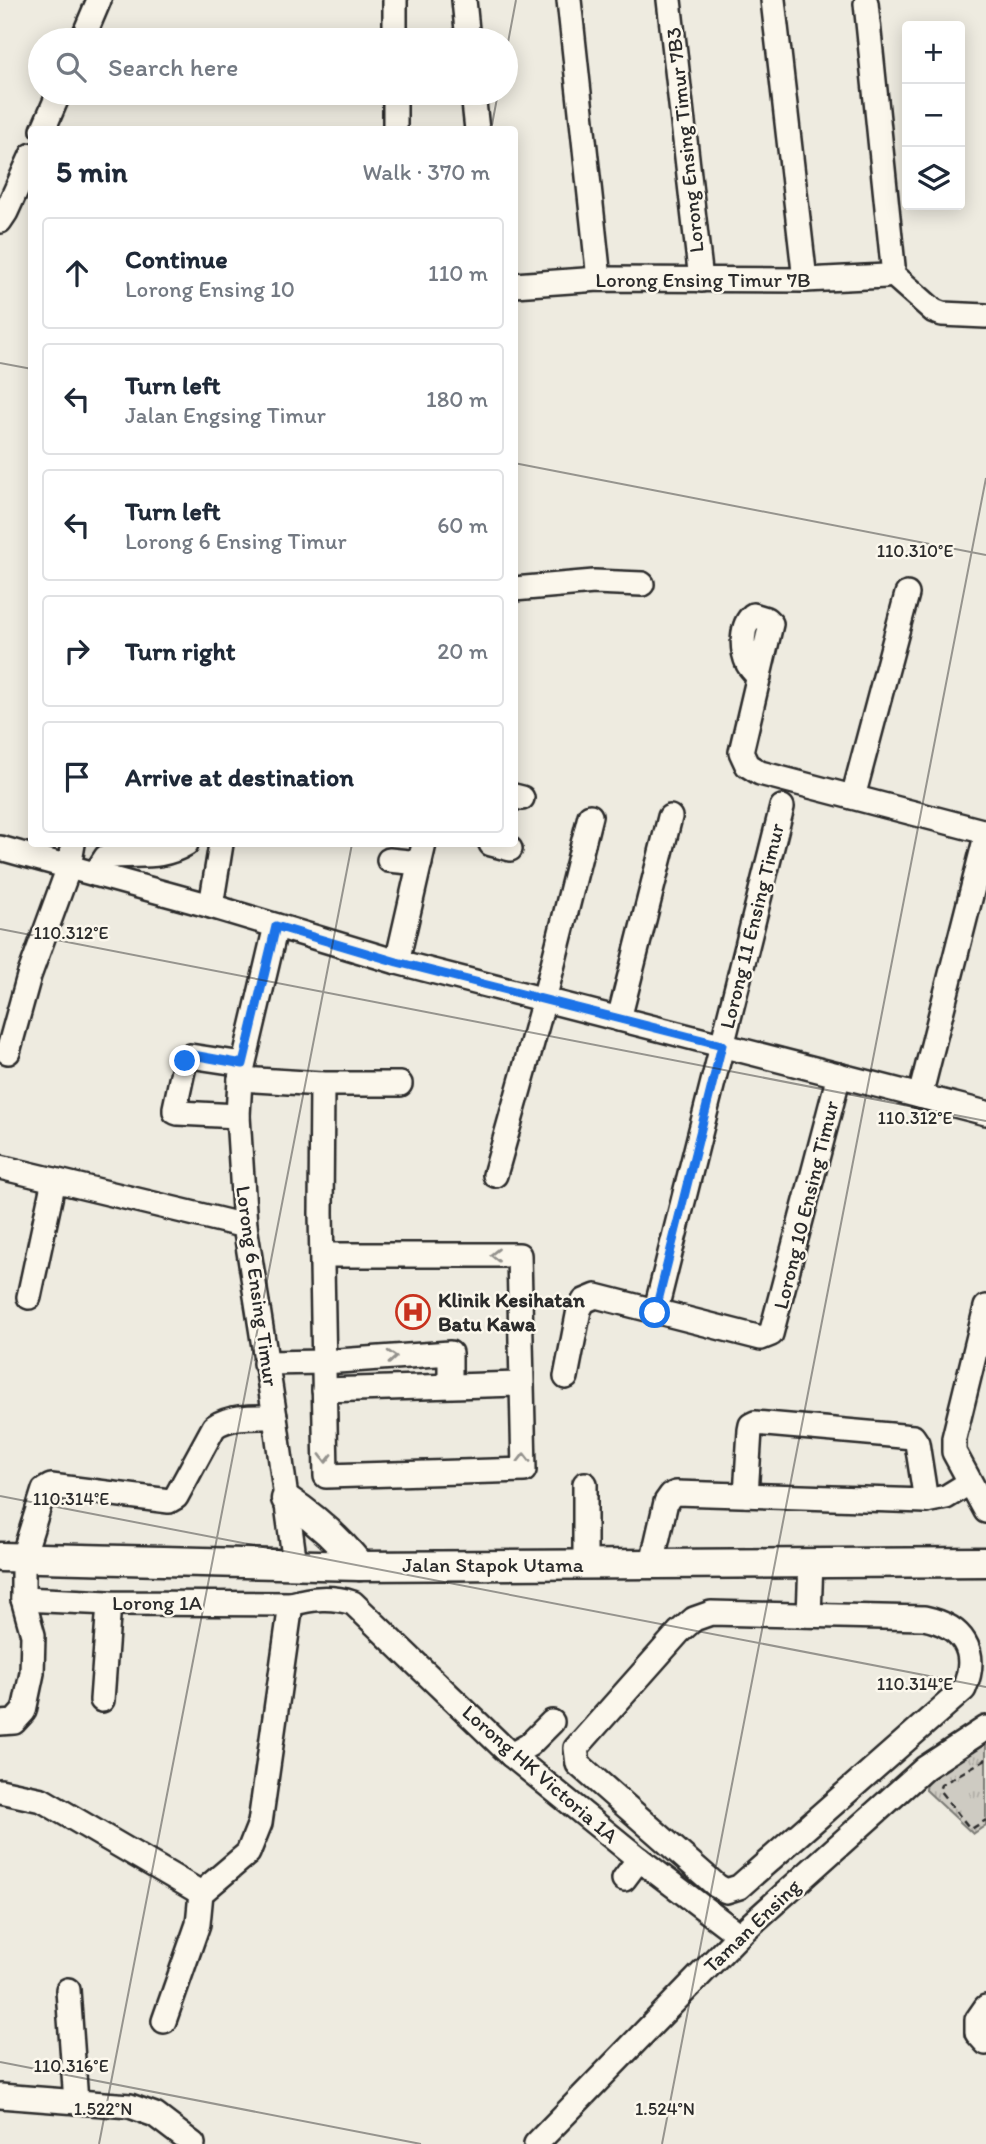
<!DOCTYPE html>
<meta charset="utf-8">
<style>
:root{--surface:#fff;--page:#f2f2f3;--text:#1f2937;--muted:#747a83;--line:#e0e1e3}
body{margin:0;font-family:Itim,sans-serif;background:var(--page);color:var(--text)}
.controls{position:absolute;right:21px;top:21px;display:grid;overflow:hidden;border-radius:7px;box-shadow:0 4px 18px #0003}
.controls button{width:63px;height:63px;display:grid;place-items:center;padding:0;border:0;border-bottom:2px solid var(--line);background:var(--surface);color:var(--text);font:35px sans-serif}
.stop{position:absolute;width:21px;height:21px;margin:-16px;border:5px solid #1a73e8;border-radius:50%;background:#fff}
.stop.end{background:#1a73e8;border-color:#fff;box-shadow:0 2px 7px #0008}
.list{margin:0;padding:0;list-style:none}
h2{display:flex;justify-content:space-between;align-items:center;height:91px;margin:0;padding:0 28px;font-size:30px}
h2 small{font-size:23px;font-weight:400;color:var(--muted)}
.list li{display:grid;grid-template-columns:46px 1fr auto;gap:21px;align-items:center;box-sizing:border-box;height:112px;margin:0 14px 14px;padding:0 14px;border:2px solid var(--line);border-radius:7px}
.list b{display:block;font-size:26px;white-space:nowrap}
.list p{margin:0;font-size:23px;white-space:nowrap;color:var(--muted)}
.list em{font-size:23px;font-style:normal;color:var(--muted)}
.icon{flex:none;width:38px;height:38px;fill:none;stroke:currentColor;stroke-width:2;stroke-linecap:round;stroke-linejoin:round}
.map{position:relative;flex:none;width:986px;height:2144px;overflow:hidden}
.search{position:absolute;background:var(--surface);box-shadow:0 4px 18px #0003;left:28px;top:28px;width:490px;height:77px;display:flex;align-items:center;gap:18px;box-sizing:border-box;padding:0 24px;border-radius:38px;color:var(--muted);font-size:26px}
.panel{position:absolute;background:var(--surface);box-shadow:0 4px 18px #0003;left:28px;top:126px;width:490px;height:721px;border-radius:7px}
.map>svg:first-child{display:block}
.park{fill:url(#park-tufts);stroke:#7c7b76;stroke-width:2}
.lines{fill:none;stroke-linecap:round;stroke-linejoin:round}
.minor-casing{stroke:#2b2b2b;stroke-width:28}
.major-casing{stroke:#2b2b2b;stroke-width:33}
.path{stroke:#2b2b2b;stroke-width:2.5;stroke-dasharray:7 5;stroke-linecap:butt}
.minor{stroke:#fbf7ec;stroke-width:23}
.major{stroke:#fbf7ec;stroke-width:28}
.oneway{stroke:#93918c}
.route{stroke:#1a73e8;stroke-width:9}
.ticks{fill:none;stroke:#2b2b2b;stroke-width:2;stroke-opacity:0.45}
.labels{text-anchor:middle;stroke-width:5;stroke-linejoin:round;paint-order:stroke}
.street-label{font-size:21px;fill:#2b2b2b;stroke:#fbf7ec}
.poi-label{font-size:21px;font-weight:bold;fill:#2b2b2b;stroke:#fbf7ec;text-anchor:start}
.ticks-label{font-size:18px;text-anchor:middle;fill:#2b2b2b;stroke:#fbf7ec;stroke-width:5;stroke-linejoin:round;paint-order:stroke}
</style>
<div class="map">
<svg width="986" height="2144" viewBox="0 0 986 2144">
<defs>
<pattern id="park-tufts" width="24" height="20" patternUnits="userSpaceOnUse" patternTransform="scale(1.75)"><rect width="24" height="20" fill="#cecbc2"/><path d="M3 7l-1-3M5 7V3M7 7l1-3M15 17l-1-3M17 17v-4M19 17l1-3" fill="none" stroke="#b1aea7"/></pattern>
</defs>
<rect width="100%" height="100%" fill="#eeebe0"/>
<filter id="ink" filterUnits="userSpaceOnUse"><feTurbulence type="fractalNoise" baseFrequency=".0143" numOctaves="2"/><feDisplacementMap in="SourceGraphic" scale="14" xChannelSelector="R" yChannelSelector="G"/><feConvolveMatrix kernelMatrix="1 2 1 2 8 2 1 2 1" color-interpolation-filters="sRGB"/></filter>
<g filter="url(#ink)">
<path class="park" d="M986,1743V1825L973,1834L926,1790L927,1779Z"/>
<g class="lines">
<g class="minor-casing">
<g id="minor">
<path d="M464,0L468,40"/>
<path d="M569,0L599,279"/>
<path d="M669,0L701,280"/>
<path d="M773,0L805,280"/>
<path d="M866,3L893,266L891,273"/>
<path d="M82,40L99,0"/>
<path d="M395,40V0"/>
<path d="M473,93L477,130"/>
<path d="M43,130L59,93"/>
<path d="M395,130V93"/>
<path d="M0,221L6,212L32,155"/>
<path d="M891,273L934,311L942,314L986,316"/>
<path d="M514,285L599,279L805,280L886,276L891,273"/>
<path d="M514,589L594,582L642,584"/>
<path d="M759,677C755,673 750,668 748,664C741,649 741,625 753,615L766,619L771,624L741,752L747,765L760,773L986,832"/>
<path d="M514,796L522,798"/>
<path d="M853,797L907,594"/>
<path d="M491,844L510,849"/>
<path d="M0,848L211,906L397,962L986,1113"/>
<path d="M389,860L420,863"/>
<path d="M95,874L106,857C136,852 158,861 186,844"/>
<path d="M211,906L221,844"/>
<path d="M276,926L240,1079L238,1116L245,1226L275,1417L295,1564"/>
<path d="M397,962L424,844"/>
<path d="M619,1019L670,817"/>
<path d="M8,1052L29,976L69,867L73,844"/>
<path d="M240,1079L322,1084H400"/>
<path d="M322,1084L321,1213L326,1476L524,1470L519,1255H322"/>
<path d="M920,1096L986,836"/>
<path d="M238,1116L178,1113L175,1112V1108L185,1061L190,1056L243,1064"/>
<path d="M0,1167L54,1180"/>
<path d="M495,1175L544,1000L590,816"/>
<path d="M29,1297L54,1180L245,1226"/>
<path d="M986,1307L954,1438V1452L986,1511"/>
<path d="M655,1313L782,807"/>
<path d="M265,1363L324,1362L450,1353V1384"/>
<path d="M566,1377L579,1310L584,1301L596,1296L761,1338L771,1334L839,1075"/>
<path d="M324,1390L521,1384"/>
<path d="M746,1495L750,1430L751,1425L755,1423L913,1437L917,1443L926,1501"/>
<path d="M652,1563L666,1502L671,1495L676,1493L926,1501L946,1497L969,1483"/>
<path d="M585,1565V1484"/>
<path d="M23,1599L109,1603L291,1604"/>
<path d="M711,1613L924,1618C962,1626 980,1650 964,1689L739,1887L726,1891L717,1886L578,1764L576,1748L679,1632L694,1619Z"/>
<path d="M809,1615L811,1562"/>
<path d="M102,1700L109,1603"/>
<path d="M0,1723L14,1722L24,1711L32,1673L33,1635L23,1599V1557L44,1490L51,1486L169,1501L176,1497L214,1427C231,1415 255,1417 275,1417"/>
<path d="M511,1755L529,1745L552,1722"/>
<path d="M0,1791L42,1800L201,1893"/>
<path d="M624,1879L639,1859"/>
<path d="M68,1990L76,2102"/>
<path d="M986,2007L977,2020V2033L986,2043"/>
<path d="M164,2021L198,1924L201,1893L248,1853L260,1823L291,1604C312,1598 331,1596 353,1603L511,1755L639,1859L739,1935"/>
<path d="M0,2096L130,2106L155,2115L193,2144"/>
<path d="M536,2144L739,1935L925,1768L986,1728"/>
</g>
</g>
<g class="major-casing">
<g id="major">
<path d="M286,1499C315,1518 339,1540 360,1566"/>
<path d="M0,1557L360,1566L986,1562"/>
</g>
</g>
<path class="path" d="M986,1759L941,1785L939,1790L968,1826L973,1828L986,1820"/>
<use href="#minor" class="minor"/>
<use href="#major" class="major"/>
</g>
<defs><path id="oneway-chevron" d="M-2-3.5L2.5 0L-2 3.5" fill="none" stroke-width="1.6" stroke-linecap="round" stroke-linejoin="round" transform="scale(1.75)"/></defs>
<g class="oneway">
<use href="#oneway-chevron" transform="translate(495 1255) rotate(-180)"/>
<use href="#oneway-chevron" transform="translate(392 1357) rotate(-4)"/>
<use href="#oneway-chevron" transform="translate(326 1458) rotate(90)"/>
<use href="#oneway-chevron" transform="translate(524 1458) rotate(-90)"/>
</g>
</g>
<g class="lines" filter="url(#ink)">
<path class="route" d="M185,1061L193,1055L243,1064L276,926L397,962L722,1045L655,1313"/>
</g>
<path class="ticks" d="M506,53L516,0M491,130L498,93M0,363L32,369M514,463L986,555M0,929L986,1121M0,1496L986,1687M0,2062L421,2144M99,2144L352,844M662,2144L986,478"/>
<defs>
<g id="hospital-ring" transform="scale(1.75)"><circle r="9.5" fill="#fbf7ec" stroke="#c8321e" stroke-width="1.5"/><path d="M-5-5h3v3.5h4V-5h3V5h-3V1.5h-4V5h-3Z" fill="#c8321e"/></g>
</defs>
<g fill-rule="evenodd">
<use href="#hospital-ring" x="413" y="1312"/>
</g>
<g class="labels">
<g class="street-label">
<text transform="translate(685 140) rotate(-96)" y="7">Lorong Ensing Timur 7B3</text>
<text x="703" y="287">Lorong Ensing Timur 7B</text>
<text transform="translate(752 926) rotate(-76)" y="7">Lorong 11 Ensing Timur</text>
<text transform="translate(806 1205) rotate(-76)" y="7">Lorong 10 Ensing Timur</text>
<text transform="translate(257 1286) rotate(82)" y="7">Lorong 6 Ensing Timur</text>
<text x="493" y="1572">Jalan Stapok Utama</text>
<text x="157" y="1610">Lorong 1A</text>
<text transform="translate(540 1774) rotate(41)" y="7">Lorong HK Victoria 1A</text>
<text transform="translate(752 1926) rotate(-44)" y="7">Taman Ensing</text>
</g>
<g class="poi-label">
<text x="438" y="1307">Klinik Kesihatan<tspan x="438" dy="24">Batu Kawa</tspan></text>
</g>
</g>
<g class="ticks-label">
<text x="915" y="557">110.310°E</text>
<text x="71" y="939">110.312°E</text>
<text x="915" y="1124">110.312°E</text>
<text x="71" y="1505">110.314°E</text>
<text x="915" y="1690">110.314°E</text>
<text x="71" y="2072">110.316°E</text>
<text x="103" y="2115">1.522°N</text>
<text x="665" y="2115">1.524°N</text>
</g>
</svg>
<div class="controls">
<button>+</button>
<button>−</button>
<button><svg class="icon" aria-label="layers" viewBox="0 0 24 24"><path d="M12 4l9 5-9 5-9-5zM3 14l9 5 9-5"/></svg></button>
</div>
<div class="stop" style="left:655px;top:1313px"></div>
<div class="stop end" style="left:185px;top:1061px"></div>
<div class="search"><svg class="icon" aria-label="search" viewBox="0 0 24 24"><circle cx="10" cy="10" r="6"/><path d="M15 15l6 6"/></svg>Search here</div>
<section class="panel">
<h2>5 min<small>Walk · 370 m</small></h2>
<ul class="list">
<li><svg class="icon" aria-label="ahead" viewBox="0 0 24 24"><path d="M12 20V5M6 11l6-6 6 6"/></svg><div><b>Continue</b><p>Lorong Ensing 10</p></div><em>110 m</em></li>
<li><svg class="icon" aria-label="left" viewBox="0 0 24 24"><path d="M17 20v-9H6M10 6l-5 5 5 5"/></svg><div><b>Turn left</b><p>Jalan Engsing Timur</p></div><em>180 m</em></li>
<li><svg class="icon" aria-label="left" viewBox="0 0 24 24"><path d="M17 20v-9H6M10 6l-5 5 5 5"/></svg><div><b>Turn left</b><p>Lorong 6 Ensing Timur</p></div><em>60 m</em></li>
<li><svg class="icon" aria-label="right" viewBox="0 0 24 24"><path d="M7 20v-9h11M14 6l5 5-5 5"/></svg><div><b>Turn right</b></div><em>20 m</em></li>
<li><svg class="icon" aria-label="arrive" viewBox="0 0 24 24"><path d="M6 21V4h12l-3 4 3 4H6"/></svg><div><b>Arrive at destination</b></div></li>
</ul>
</section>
</div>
